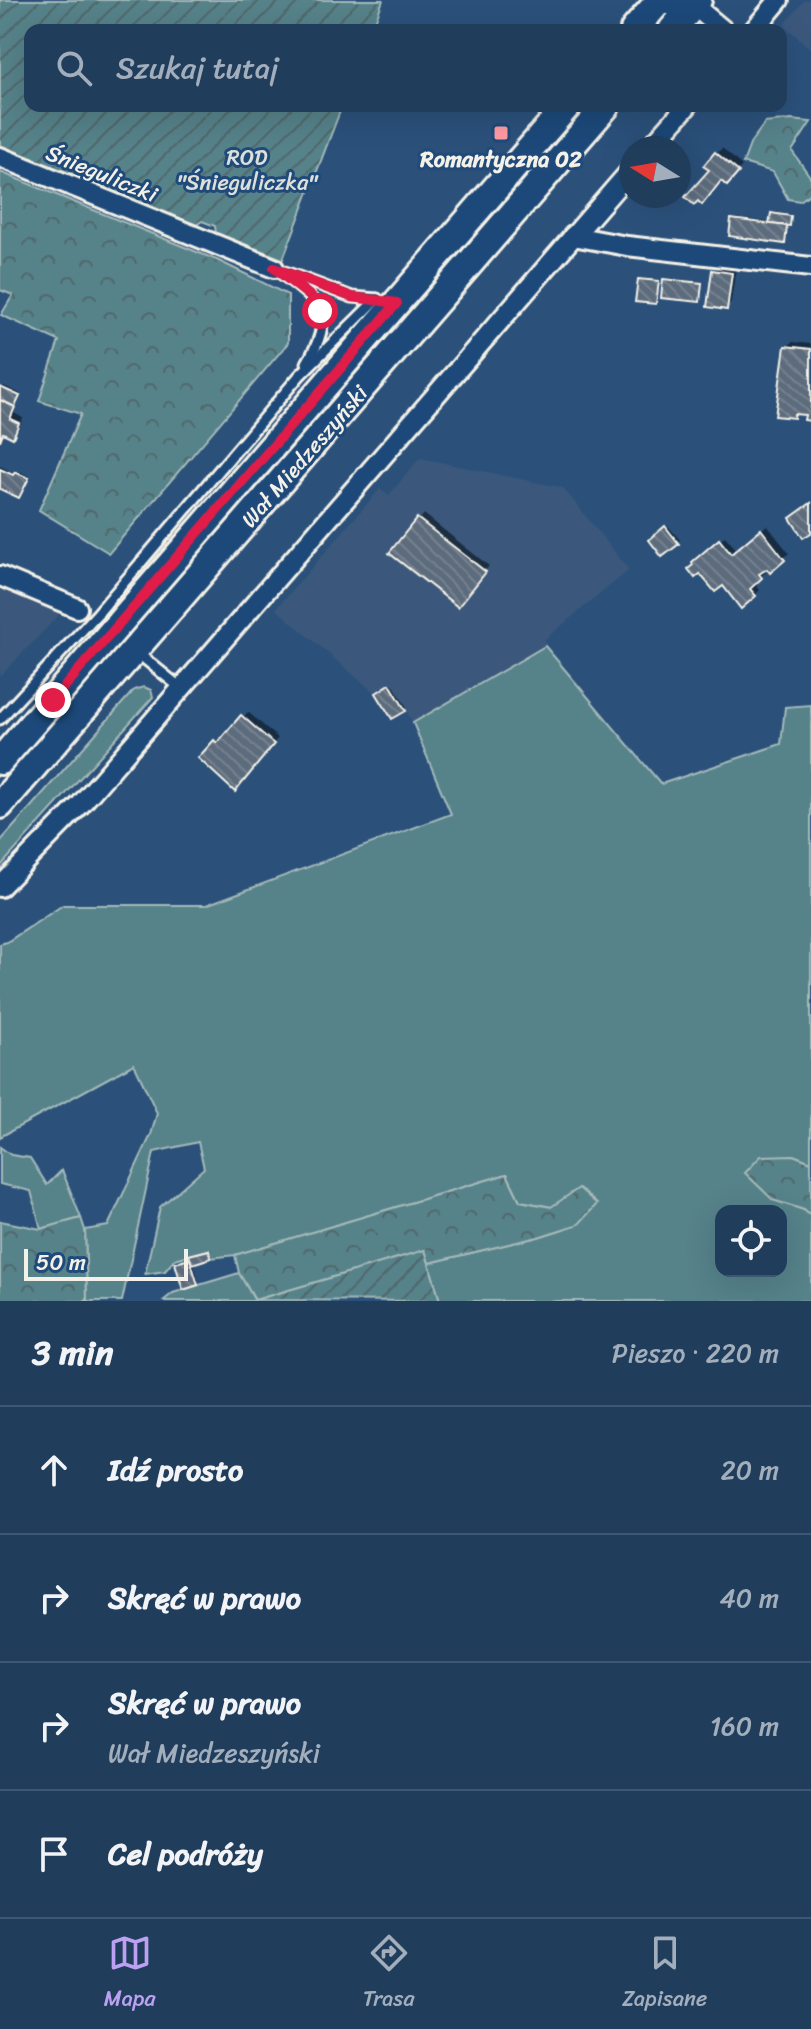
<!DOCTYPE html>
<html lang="pl">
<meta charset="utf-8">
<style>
:root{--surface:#203d5c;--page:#284462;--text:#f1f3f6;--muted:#a2aebb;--line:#3d5672;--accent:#bca0f2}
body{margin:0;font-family:Sriracha,sans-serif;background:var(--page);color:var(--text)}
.controls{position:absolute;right:24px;bottom:24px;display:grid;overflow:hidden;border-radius:16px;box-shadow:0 8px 32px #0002}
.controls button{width:72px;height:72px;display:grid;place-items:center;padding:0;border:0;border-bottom:2px solid var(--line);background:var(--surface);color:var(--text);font:40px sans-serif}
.compass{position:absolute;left:619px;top:136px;width:72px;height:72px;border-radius:50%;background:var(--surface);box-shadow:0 8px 32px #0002;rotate:281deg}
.scale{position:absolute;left:24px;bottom:20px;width:164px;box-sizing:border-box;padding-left:8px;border:4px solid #f4f1e8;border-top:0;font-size:22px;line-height:28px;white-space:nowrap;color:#f4f1e8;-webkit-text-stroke:6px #1f4a7a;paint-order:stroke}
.stop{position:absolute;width:24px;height:24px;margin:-18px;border:6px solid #e11d48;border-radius:50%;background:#fff}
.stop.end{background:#e11d48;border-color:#fff;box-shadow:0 2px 8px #0008}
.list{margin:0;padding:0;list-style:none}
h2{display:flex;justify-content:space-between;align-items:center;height:104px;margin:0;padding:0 32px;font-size:34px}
h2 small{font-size:26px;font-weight:400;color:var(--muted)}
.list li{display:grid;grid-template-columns:52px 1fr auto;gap:24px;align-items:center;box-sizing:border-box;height:128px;padding:0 32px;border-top:2px solid var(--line)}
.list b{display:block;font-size:30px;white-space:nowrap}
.list p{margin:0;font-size:26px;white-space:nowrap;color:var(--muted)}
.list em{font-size:26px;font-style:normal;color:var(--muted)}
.icon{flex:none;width:44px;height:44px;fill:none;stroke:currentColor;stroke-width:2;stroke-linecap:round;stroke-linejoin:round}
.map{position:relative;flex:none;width:811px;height:1301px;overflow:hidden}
.search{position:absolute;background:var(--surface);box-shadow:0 8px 32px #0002;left:24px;right:24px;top:24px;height:88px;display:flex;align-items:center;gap:20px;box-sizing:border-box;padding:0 28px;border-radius:16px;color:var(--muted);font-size:30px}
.sheet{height:616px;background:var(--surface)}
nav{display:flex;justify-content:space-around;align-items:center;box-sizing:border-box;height:112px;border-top:2px solid var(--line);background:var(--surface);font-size:22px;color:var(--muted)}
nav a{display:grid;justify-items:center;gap:4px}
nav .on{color:var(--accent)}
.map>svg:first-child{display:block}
.built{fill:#3a597c}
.grass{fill:#56828a;stroke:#a5bab9;stroke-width:2;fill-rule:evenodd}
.forest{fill:url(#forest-crowns);stroke:#a5bab9;stroke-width:2}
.garden{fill:url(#garden-furrows);stroke:#a5bab9;stroke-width:2}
.shadow{fill:#0007}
.building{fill:url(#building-back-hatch);stroke:#f4f1e8;stroke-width:2}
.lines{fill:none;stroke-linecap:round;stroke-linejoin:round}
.lane-casing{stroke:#f4f1e8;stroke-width:15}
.street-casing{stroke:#f4f1e8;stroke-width:24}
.secondary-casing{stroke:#f4f1e8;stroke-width:32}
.lane{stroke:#1f4a7a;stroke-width:9}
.street{stroke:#1f4a7a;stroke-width:18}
.secondary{stroke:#1f4a7a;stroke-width:26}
.route{stroke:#e11d48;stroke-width:10}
.poi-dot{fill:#ff9aa2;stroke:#1f4a7a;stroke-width:3}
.labels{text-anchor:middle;stroke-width:6;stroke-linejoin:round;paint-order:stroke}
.park-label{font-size:22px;fill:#dce0da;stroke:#1f4a7a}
.poi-label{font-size:22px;font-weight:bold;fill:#f4f1e8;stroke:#1f4a7a}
.street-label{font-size:22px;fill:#f4f1e8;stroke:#1f4a7a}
</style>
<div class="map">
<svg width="811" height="1301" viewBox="0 0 811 1301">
<defs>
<pattern id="forest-crowns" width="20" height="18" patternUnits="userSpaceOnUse" patternTransform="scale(2)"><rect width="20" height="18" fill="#56828a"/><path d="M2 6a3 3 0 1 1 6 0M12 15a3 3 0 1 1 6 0" fill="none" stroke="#50686b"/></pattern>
<pattern id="garden-furrows" width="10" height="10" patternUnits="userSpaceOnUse" patternTransform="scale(2)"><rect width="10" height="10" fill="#56828a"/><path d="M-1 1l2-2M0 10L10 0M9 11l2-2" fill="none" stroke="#50686b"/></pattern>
<pattern id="building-back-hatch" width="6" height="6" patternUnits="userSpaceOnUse" patternTransform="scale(2)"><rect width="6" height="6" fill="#5d6c7d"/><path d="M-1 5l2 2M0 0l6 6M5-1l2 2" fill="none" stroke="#75818f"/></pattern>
</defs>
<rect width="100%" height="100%" fill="#2b517b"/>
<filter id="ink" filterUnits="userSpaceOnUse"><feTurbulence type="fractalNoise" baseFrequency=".0125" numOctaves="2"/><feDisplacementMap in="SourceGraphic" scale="16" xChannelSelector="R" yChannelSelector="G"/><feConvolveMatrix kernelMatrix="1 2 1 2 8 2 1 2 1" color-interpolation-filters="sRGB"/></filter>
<g filter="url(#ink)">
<g class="built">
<path d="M805,0H811V49L784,25Z"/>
<path d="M420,458L563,488L629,570L545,639V646L413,723L391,682L374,692L276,609L380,489L389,495Z"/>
<path d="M0,583L60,608L58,616L0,676Z"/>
</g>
<g class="grass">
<path d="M545,646L661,784L781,744L785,707L811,705V1162L793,1155L773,1200L804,1210L811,1216V1301H440L429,1263L538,1237L579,1224L551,1207L520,1201L507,1174L235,1255L211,1258L208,1250L175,1259L165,1271L145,1274L160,1207L204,1168L198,1142L154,1152L122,1301H87L85,1230L108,1226L151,1135L157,1113L134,1064L0,1137V944L7,942L63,905H206L451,814L413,723ZM721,1211H781V1271H721Z"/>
<path d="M144,687L151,690L153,697L0,867V842L134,690Z"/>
<path d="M0,1147L11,1155L30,1158L47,1185L62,1170L81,1218L41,1229L31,1191L0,1184Z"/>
<path d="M239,1273L255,1301H163L173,1293Z"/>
</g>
<g class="forest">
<path d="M791,120L811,122L792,151L811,178V193L800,201L788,199L773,172L743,163L751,142L765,123Z"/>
<path d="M0,172L219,261L288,295V343L109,553L39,510L81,414L39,401L59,341L1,315L13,295L0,290Z"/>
<path d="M793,1155L811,1162V1216L804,1210L773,1200L745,1173L761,1156Z"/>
<path d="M507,1174L520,1201L551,1207L579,1188L597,1204L579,1224L538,1237L429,1263L425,1250L255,1300L239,1273L235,1255Z"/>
<path d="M81,1218L85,1230L87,1301H0V1221L41,1229Z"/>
</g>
<g class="garden">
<path d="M0,0H383L372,30H30V106H342L283,259L216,233L215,226L202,221L196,225L0,145Z"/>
<path d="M425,1250L440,1301L255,1300Z"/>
</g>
<g class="shadow">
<path d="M722,148L742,166L727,183L706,166Z"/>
<path d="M774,212L792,215L784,241L733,220L735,218L771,222Z"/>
<path d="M719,266L736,268L731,302L726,308L714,271Z"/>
<path d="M642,278L660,280L655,302L640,280Z"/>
<path d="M667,278L703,282L701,298L699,300L665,280Z"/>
<path d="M792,342L811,344V419L807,414L797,412L793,416L787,347Z"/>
<path d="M4,386L21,394L14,413L23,418L18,430L12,435L5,432L0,443V391Z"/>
<path d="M0,466L16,474L19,471L29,476L21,494L0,487Z"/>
<path d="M424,514L489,566L462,599L392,553Z"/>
<path d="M767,525L789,553L770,570L767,566L764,568L766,572L754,583L760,590L755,595L699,558L725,536L737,550Z"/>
<path d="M668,526L680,540L663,554L651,540Z"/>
<path d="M393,684L407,707L392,717L380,692Z"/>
<path d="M248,712L278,738L240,784L201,758L220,737L223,739Z"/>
<path d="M211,1249L210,1257L193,1261L199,1282L197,1284L178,1263Z"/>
</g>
<g class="building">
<path d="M715,152L739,172L727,186L721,181L702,205L698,201L694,205L685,197L709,170L703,166Z"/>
<path d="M771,213L791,216L790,226L769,224Z"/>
<path d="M731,219L787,226L785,244L729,236Z"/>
<path d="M712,270L732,273L727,310L707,307Z"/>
<path d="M638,279L659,281L656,304L635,302Z"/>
<path d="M663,279L702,283L700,302L661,298Z"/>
<path d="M785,346L811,349V421L804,420L805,415L794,414V418L775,416Z"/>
<path d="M0,387L20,396L15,407L0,400Z"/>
<path d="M0,400L15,407L10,419L19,423L13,438L3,433L0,441Z"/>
<path d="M0,469L13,475L15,472L29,478L19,498L0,489Z"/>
<path d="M811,503V533L803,538L790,518Z"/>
<path d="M417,518L486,572L458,607L389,553Z"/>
<path d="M665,526L679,544L662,557L649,540Z"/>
<path d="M761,529L785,560L770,573L767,569L759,574L762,578L750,589L756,596L741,609L723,586L715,592L700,574L695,578L688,569L693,565L692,562L719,539L731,554Z"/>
<path d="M390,684L406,711L392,719L376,693Z"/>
<path d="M241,715L274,744L235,792L198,758L214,740L217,743Z"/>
<path d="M209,1250L211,1258L192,1264L189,1255Z"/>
<path d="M190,1259L198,1285L183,1290L175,1263Z"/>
</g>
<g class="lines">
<g class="lane-casing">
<g id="lane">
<path d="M274,268C316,301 339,309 307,363"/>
<path d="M285,272L352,297L377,299"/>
<path d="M135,651L182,689"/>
<path d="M0,719L98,613L300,375L377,299"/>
</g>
</g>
<g class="street-casing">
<g id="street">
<path d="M656,5H693L723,30"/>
<path d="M754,30L779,0"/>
<path d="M650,148L687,106"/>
<path d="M0,157L274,268"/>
<path d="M573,236L627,246L811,267"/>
<path d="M0,576L77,608"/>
<path d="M0,887L81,804L631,170"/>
</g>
</g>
<g class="secondary-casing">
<g id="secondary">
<path d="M634,30L660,0"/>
<path d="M672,30L698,0"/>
<path d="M0,761L567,106"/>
<path d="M0,805L606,106"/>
</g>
</g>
<use href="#lane" class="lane"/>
<use href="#street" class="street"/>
<use href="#secondary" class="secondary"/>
</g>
</g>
<g class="lines" filter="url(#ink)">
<path class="route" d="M53,700L397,303L352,297L274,268L315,300L320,311"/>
</g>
<rect class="poi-dot" x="493" y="125" width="16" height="16" rx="4"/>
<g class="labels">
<g class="park-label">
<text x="247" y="165">ROD<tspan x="247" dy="25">"Śnieguliczka"</tspan></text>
</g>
<g class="poi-label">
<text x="501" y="167">Romantyczna 02</text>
</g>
<g class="street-label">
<text transform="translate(102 173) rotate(22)" y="8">Śnieguliczki</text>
<text transform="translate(304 456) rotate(-49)" y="8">Wał Miedzeszyński</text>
</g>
</g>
</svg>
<div class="controls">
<button><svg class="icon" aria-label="locate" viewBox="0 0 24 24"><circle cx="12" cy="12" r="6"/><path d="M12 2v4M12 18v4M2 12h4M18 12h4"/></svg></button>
</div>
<svg class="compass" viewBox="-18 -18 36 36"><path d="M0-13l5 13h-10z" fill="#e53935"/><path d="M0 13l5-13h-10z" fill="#a2aebb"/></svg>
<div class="scale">50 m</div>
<div class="stop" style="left:320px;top:311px"></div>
<div class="stop end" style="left:53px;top:700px"></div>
<div class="search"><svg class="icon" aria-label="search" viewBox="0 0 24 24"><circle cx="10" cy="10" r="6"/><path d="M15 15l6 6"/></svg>Szukaj tutaj</div>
</div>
<section class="sheet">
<h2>3 min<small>Pieszo · 220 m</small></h2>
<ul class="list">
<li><svg class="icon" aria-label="ahead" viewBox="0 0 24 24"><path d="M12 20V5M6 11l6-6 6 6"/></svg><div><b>Idź prosto</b></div><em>20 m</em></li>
<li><svg class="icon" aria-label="right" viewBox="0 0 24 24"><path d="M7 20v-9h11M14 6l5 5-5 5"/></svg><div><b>Skręć w prawo</b></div><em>40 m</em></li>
<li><svg class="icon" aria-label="right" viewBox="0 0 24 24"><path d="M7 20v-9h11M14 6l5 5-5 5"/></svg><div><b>Skręć w prawo</b><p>Wał Miedzeszyński</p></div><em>160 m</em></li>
<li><svg class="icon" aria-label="arrive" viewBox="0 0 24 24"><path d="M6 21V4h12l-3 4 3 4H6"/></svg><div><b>Cel podróży</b></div></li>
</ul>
</section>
<nav>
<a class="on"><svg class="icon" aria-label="map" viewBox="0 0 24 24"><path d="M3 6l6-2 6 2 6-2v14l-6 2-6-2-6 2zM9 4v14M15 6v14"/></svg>Mapa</a>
<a><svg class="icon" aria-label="directions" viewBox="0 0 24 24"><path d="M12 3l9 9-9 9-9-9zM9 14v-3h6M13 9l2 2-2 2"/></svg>Trasa</a>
<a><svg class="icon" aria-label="saved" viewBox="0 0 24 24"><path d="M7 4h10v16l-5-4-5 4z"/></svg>Zapisane</a>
</nav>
